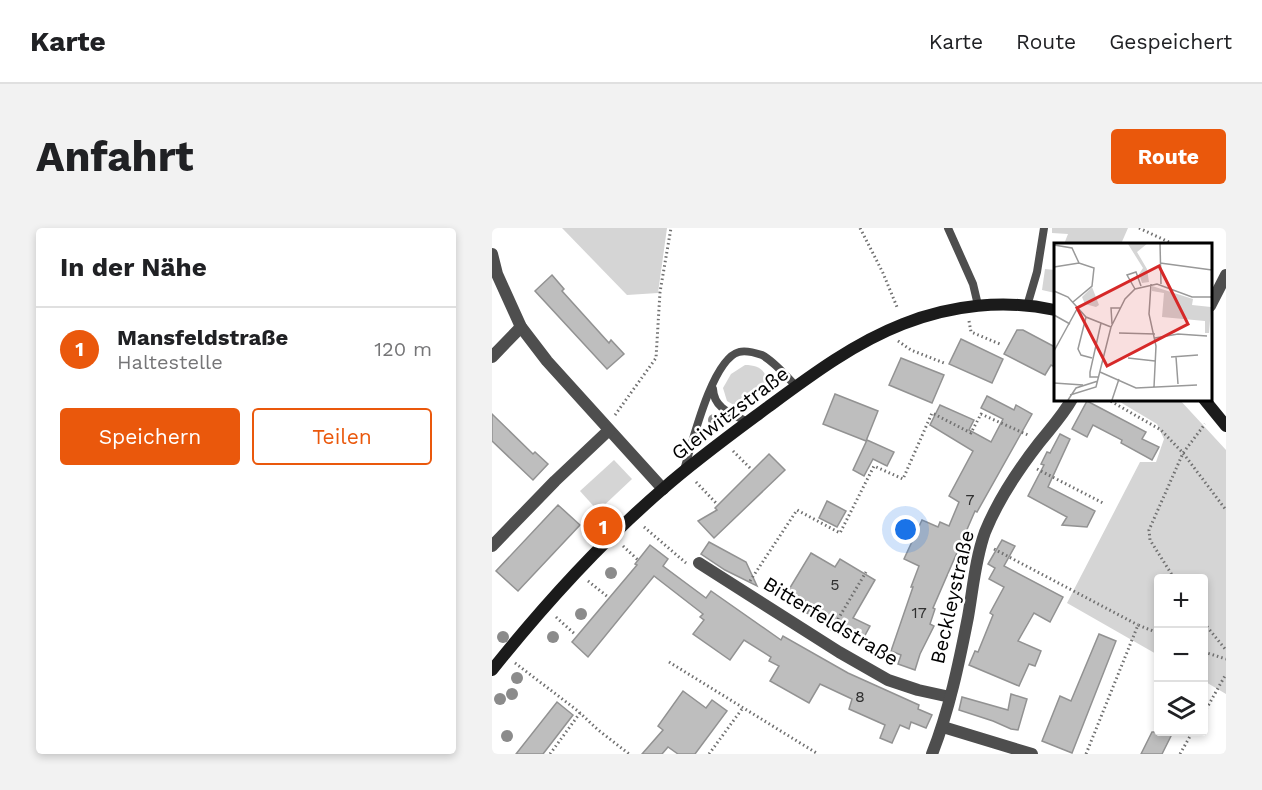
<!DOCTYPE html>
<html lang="de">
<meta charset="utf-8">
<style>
:root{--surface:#fff;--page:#f2f2f2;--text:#202124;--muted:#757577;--line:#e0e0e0;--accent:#ea580c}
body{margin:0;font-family:"Work Sans",sans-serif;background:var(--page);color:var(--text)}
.controls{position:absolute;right:18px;bottom:18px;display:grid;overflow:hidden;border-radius:6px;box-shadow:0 3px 9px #0003}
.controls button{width:54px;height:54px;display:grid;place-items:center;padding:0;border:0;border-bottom:2px solid var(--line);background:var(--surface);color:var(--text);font:30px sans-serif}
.you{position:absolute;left:414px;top:302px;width:21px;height:21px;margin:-15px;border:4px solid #fff;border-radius:50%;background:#1a73e8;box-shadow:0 0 0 9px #1a73e833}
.badge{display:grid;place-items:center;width:39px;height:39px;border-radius:50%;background:var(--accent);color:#fff;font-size:20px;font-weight:700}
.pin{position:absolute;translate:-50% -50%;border:3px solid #fff;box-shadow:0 2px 6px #0006}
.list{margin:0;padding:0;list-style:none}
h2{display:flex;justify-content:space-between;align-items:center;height:78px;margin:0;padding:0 24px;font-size:26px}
h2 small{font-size:20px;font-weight:400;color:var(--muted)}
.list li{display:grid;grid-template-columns:39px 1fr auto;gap:18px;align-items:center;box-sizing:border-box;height:84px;padding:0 24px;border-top:2px solid var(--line)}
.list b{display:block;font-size:22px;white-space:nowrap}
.list p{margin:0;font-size:20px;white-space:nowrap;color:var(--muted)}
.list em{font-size:20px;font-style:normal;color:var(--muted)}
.actions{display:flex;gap:12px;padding:18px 24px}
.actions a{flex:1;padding:14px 0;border:2px solid var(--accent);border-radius:6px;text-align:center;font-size:21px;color:var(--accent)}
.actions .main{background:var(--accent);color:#fff}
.icon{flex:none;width:33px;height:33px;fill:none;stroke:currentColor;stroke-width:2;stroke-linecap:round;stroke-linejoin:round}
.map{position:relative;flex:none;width:734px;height:526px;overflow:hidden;border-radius:6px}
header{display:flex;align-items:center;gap:36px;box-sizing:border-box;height:84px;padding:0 30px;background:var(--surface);border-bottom:2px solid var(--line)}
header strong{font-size:28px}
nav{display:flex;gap:33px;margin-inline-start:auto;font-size:21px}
.intro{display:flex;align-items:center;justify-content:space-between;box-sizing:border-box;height:144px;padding:0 36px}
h1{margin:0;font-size:42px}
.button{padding:15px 27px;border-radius:6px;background:var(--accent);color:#fff;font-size:21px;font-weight:700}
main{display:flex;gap:36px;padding:0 36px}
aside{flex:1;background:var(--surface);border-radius:6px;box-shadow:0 3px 9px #0003}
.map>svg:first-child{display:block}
.green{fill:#d5d5d5}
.building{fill:#bebebe;stroke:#929292;stroke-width:1.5}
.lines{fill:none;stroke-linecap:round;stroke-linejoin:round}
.path{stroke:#707070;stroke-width:3;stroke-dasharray:1.5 3;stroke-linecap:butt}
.lane{stroke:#4e4e4e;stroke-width:8}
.street{stroke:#4e4e4e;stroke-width:12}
.secondary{stroke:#1b1b1b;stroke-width:12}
.tree{fill:#8b8b8b}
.labels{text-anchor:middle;stroke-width:5;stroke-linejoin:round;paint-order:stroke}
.number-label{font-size:16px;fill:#303030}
.street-label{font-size:20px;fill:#000;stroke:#fff}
.inset-road{fill:none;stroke:#999;stroke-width:1.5}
.view{fill:#d62828;fill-opacity:0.15;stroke:#d62828;stroke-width:3}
.inset-edge{fill:none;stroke:#000;stroke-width:3}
</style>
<header>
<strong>Karte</strong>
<nav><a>Karte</a><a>Route</a><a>Gespeichert</a></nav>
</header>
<div class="intro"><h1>Anfahrt</h1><a class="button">Route</a></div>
<main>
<aside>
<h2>In der Nähe<small></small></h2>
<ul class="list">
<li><span class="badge">1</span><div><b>Mansfeldstraße</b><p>Haltestelle</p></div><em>120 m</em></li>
</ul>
<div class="actions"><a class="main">Speichern</a><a>Teilen</a></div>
</aside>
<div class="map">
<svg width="734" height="526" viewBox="0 0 734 526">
<rect width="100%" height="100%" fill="#fff"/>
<g class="green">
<path d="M70,0H175L166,65L135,67Z"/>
<path d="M560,0H636L629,16H572L576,6L560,5Z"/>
<path d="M553,41L563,42V65L550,62Z"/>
<path d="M253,137C268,137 277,144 274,159L247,180L235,173L231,160L239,146Z"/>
<path d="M623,171H687L734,222V466L712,453V350H666V427L575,375L648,234H664L672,211L665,196Z"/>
<path d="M122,232L140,251L106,283L88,263Z"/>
</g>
<g class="building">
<path d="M60,47L72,61L70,63L117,115L119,112L132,126L115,141L43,63Z"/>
<path d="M525,102H531L563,119V139L559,137L553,147L512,126Z"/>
<path d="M469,111L511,131L500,155L457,136Z"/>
<path d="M409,130L452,147L440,175L397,157Z"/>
<path d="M343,166L386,183L374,213L331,196Z"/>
<path d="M495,168L522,182L524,177L540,186L485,284L483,283L441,380L443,381L438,396L442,398L428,426L423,442L406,436L409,427L399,423L421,359H419L427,338L412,331L430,292L446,299L448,294L457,298L467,274L457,268L481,223L438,197L448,177L482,192L477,202L499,214L511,191L489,180Z"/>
<path d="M595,173L654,204L650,211L667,219L660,232L629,215L630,212L601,197L595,209L580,201Z"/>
<path d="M0,186L41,226L43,224L56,236L41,252L0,213Z"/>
<path d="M568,206L578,211L556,259L603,283L595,299L570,297L575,289L536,268L552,237L549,236L555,224L558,225Z"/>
<path d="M375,212L402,224L395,238L381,231L372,248L361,242Z"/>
<path d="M277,226L293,242L222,310L206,293L225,282L223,280Z"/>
<path d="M335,273L354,283L345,299L327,290Z"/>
<path d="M66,277L88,297L26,363L4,343Z"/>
<path d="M510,312L523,318L512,338L571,369L558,394L542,385L526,413L549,423L543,438L537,436L527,458L477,437L483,423L486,424L501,387L498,385L512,359L497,351L503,340L496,336Z"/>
<path d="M217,314L254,334L265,358L233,342L209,326Z"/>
<path d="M158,317L176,331L171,338L214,370L219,363L289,412L291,408L356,445L427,477L426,481L440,487L434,500L419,494L417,501L408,497L400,515L388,510L393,497L357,481L360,471L328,456L317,475L278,453L287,438L277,433L279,429L252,412L238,432L201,406L212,392L208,389L211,386L162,348L96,429L80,414L145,337L143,336Z"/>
<path d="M319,325L343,339L348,331L383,352L361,390L378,398L371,411L334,390L331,395L315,385L320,377L296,363Z"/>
<path d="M607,406L624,413L580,525L550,513L568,468L579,473Z"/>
<path d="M191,463L214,480L220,472L235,483L203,526H186L176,519L170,526H150L171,502L166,498Z"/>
<path d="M519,466L535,471L526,502L519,501L501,493L467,482L470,469L516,482Z"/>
<path d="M65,474L81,487L51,526H24Z"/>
<path d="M660,504H681L670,526H649Z"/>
</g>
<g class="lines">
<g class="path">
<path d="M368,0L391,45L405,79"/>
<path d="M647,0L681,16"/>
<path d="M477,93L479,104L508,116"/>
<path d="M406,113L419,122L452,135"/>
<path d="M615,171L669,202L691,225L734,282"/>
<path d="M123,187L164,130L168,64L179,0"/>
<path d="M241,223L260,242"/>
<path d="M545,241L611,275"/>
<path d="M204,254L225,276"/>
<path d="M152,299L194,335"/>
<path d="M131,318L146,332"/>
<path d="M502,321L646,397"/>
<path d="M682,350L658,312L657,302L691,225L713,196"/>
<path d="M96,353L116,369"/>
<path d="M258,353L305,282L348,305L382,238L411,251L440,185L479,205L489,186L536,207"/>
<path d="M64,389L84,407"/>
<path d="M712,395L734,422"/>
<path d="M339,403L374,344"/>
<path d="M712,424L734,431"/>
<path d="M177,434L326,526"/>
<path d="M23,435L86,483L105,501L137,526"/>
<path d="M712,485L734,446"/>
<path d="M58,526L88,485"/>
<path d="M217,526L250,481"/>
<path d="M594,526L646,397L666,405"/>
<path d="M688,526L701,503"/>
</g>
<g class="lane">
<path d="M456,0L481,56L486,77"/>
<path d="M535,78L545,44L552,0"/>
<path d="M221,161C222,181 240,186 256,194"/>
<path d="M192,242C200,216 220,131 247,124C254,122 264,125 270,127C283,134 294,148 304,158"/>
</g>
<g class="street">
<path d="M0,26L5,46L29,99L55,133L171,261"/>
<path d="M718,78L734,47"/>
<path d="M0,129L29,99"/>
<path d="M0,318L63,253L117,202"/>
<path d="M207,335L347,424L396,452L426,462L458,469"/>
<path d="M451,499L540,526"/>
<path d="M440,526C457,483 467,435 476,389C481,361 483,332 493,304C506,272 526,242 547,215C559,200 571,187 580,171"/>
</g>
<g class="secondary">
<path d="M712,171L734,198"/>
<path d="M0,442C52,377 109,314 172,260C205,231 241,205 276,179C318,148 362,115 411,96C459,77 512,71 563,82"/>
</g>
</g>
<g class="tree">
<circle cx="222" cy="192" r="6"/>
<circle cx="102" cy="309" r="6"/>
<circle cx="119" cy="345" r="6"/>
<circle cx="89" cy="386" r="6"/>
<circle cx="11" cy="409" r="6"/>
<circle cx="61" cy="409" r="6"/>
<circle cx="25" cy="450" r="6"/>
<circle cx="20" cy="466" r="6"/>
<circle cx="8" cy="471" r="6"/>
<circle cx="15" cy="508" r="6"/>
</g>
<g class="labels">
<g class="number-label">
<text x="478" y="277">7</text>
<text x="343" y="362">5</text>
<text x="427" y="390">17</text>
<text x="368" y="474">8</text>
</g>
<g class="street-label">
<text transform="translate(238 185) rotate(-37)" y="7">Gleiwitzstraße</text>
<text transform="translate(460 369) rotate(-77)" y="7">Beckleystraße</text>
<text transform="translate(339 393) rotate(31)" y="7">Bitterfeldstraße</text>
</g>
</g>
<g transform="translate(562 15)">
<rect width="158" height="158" fill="#fff"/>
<path d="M94,0L83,9L93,26L95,39L88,40L85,31L89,25L74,1ZM98,43L139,56L138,62L157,64L155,90H151V78L108,74L110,50L98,48ZM38,44L45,62L42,64L31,61L28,54Z" fill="#d5d5d5"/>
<path class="inset-road" d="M106,0L107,41M0,2L18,5L25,20M106,20L158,27M0,24L25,20L40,25L38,43L19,59M97,41L95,71L102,103L100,144M81,46L73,32L82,29L87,43M0,48L14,54L32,74L57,84M0,72L16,81M32,74L24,106L27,112L38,115M58,81L57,65H66M65,90L101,91M101,95L124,91L153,93M0,108L23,66M117,114L144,112M122,114L124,141M74,115L101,118M46,129L82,145L143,142M45,134H36V129L47,80M0,140L29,142M16,152L42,144L57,84L71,56L81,46L103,41L138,54H158M14,157L22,145L44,138M58,157L65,136"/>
<path class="view" d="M105,23L134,81L53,123L23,65Z"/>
<rect width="158" height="158" class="inset-edge"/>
</g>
</svg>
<div class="controls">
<button>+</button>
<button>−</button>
<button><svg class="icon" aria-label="layers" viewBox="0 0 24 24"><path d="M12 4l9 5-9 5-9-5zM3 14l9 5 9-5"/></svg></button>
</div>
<div class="you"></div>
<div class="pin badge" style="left:111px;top:298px">1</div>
</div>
</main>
